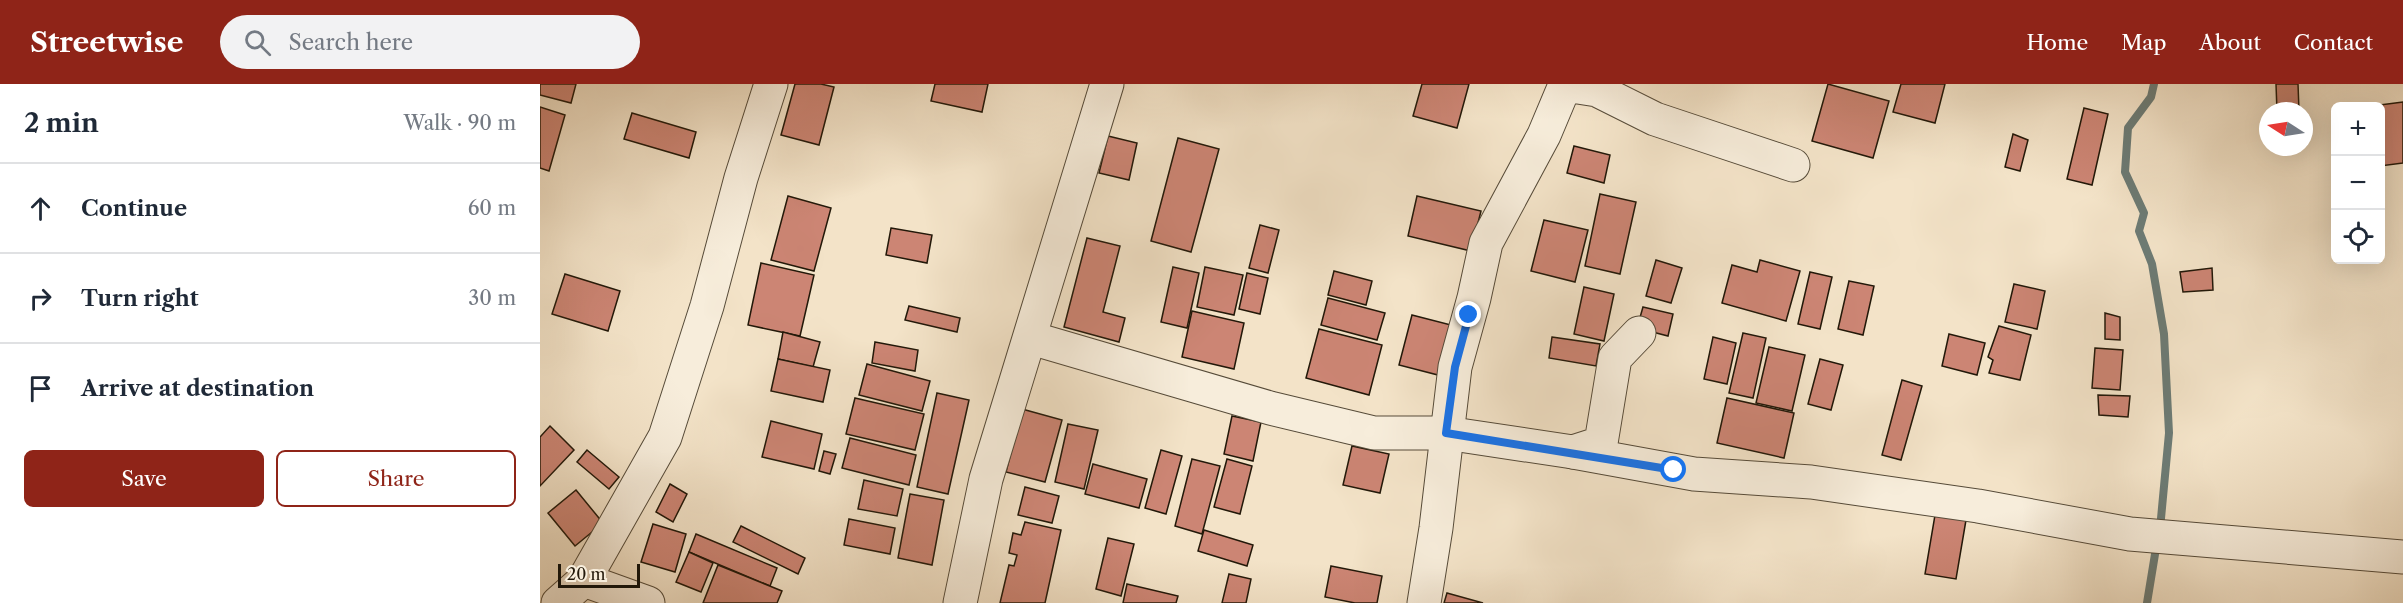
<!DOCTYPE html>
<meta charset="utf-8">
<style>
:root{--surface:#fff;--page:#f2f2f3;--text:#1f2937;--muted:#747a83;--line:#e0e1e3;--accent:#8f2418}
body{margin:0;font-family:"Libre Caslon Text",serif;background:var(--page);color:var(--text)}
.controls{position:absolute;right:18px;top:18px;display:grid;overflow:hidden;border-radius:9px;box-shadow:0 6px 24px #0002}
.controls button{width:54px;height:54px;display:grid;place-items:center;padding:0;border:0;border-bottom:2px solid var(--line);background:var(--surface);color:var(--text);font:30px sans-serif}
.compass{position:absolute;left:1719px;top:18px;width:54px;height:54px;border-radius:50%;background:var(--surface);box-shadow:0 6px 24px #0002;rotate:282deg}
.scale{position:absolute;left:18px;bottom:15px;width:82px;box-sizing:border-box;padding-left:6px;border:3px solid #221809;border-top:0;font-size:16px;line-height:21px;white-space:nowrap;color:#221809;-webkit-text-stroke:4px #f7eddb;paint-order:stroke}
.stop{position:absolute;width:18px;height:18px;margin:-14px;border:4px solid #1a73e8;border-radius:50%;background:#fff}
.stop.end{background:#1a73e8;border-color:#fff;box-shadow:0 2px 6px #0008}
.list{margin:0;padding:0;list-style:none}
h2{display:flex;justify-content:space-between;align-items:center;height:78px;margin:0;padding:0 24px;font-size:26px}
h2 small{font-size:20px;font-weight:400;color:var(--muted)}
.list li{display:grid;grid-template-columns:39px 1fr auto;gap:18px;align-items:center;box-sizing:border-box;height:90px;padding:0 24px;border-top:2px solid var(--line)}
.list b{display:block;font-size:22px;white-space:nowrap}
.list em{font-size:20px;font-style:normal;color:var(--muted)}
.actions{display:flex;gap:12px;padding:18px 24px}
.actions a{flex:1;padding:14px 0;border:2px solid var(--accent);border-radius:9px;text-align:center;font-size:21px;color:var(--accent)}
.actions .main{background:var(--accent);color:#fff}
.icon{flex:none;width:33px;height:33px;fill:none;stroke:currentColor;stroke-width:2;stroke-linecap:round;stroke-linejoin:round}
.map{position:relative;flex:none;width:1863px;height:519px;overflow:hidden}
header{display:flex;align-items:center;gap:36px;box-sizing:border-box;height:84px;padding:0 30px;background:var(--accent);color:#fff}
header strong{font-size:28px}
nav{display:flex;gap:33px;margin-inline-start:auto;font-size:21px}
.search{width:420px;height:54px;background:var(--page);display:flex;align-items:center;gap:15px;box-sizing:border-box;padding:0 21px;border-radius:33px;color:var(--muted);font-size:22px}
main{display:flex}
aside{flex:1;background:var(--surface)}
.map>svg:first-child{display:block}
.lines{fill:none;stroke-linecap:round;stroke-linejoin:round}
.stream{stroke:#6c7b75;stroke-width:8}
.building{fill:#cc8574;stroke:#221809;stroke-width:1.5}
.minor-casing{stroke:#564b39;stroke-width:35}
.minor{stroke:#f7eddb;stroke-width:33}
.route{stroke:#1a73e8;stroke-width:8}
</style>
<header>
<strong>Streetwise</strong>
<div class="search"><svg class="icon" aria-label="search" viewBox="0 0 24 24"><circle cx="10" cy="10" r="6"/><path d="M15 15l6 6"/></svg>Search here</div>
<nav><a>Home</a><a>Map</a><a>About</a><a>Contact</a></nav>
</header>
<main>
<aside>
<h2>2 min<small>Walk · 90 m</small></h2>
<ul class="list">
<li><svg class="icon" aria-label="ahead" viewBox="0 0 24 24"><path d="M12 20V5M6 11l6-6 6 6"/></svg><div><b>Continue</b></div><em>60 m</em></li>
<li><svg class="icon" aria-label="right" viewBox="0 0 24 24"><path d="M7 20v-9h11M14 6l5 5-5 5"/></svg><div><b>Turn right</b></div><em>30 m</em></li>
<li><svg class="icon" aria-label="arrive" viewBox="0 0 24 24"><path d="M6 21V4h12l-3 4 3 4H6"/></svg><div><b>Arrive at destination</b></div></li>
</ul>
<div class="actions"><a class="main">Save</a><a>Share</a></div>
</aside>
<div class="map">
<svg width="1863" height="519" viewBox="0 0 1863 519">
<rect width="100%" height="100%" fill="#f3e3c8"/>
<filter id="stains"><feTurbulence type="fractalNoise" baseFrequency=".00333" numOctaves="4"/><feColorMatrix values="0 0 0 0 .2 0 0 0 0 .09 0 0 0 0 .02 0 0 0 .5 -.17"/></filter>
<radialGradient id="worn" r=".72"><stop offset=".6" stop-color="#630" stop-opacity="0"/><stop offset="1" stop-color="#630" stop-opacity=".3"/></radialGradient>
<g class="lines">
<g class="stream">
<path d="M1614,0L1611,13L1588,44L1585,88L1604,129L1599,147L1612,180L1624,250L1629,349L1620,445"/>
<path d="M1607,519L1617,458"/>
</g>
</g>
<g class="building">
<path d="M0,0H36L31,19L0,11Z"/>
<path d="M255,0H281L294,3L279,61L241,51Z"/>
<path d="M395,0H448L442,28L391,17Z"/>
<path d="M882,0H929L917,44L873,32Z"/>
<path d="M1288,0L1349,17L1333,74L1272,57Z"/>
<path d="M1361,0H1405L1395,39L1353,28Z"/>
<path d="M1736,0H1758L1759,27H1737Z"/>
<path d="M1863,18V79L1840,82V22H1832Z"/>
<path d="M0,23L25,31L9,87L0,84Z"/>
<path d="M1544,24L1568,30L1552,101L1527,95Z"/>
<path d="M92,29L156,48L149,74L84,55Z"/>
<path d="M1473,50L1488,56L1480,87L1465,83Z"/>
<path d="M568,52L597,59L589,96L559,89Z"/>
<path d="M638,54L679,65L651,168L611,157Z"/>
<path d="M1034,62L1070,71L1064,99L1027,89Z"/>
<path d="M1060,110L1096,118L1080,190L1045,182Z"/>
<path d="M248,112L291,124L274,187L231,176Z"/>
<path d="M877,112L941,127L931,167L868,152Z"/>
<path d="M1004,136L1048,146L1035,198L991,187Z"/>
<path d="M720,141L739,146L728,189L709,184Z"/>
<path d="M351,144L392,151L387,179L346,171Z"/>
<path d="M547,154L580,162L563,228L585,234L579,258L524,243Z"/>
<path d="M1116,176L1142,184L1131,219L1106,212Z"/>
<path d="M1220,176L1260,187L1246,237L1182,219L1192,181L1217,188Z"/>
<path d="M221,179L274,191L260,252L208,241Z"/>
<path d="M633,183L659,189L647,244L621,238Z"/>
<path d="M665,183L703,191L694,231L657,223Z"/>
<path d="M1672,184L1673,206L1643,208L1640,188Z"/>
<path d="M794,187L832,197L826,221L788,211Z"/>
<path d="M1270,188L1292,193L1280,245L1258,240Z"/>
<path d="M707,189L728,194L720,230L699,225Z"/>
<path d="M25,190L80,207L68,247L12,230Z"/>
<path d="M1309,197L1334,202L1323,251L1298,245Z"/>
<path d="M1474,200L1505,207L1497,245L1465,238Z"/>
<path d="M1044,203L1074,210L1064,257L1034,250Z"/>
<path d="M788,214L845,229L837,256L781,241Z"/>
<path d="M369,222L420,234L417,248L365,236Z"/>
<path d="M1103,223L1133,230L1128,252L1097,244Z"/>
<path d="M652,227L704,239L694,285L642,273Z"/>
<path d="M1565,229L1580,233V256L1565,255Z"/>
<path d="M872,231L911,241L898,291L859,281Z"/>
<path d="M1459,242L1491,251L1480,296L1449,289L1453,276L1448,273Z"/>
<path d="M779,245L842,261L829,311L766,294Z"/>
<path d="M243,248L280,258L273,283L238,275Z"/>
<path d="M1203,249L1226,254L1213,314L1189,309Z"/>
<path d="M1409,250L1445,259L1437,291L1402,282Z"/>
<path d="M1012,253L1060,260L1056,282L1009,274Z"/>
<path d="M1173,253L1196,259L1187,300L1164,295Z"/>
<path d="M335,258L378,266L375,287L332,279Z"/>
<path d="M1229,263L1265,271L1252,327L1216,319Z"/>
<path d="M1555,264L1583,266L1580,306L1552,304Z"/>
<path d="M238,275L290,286L283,318L231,307Z"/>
<path d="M1280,275L1303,281L1291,326L1268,320Z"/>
<path d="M327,280L390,297L382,327L319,311Z"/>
<path d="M1362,296L1382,302L1361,376L1342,371Z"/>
<path d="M397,309L429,316L408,410L377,403Z"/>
<path d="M1558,311L1590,312L1588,333L1559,331Z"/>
<path d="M315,314L384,330L375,366L306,350Z"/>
<path d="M1187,314L1254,329L1244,374L1177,359Z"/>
<path d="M482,325L522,336L505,398L466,388Z"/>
<path d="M692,332L721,338L713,377L684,370Z"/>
<path d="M231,337L282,350L274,385L222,373Z"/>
<path d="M528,340L558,346L544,405L515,398Z"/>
<path d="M10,342L34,366L0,402V353Z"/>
<path d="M310,354L376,371L369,401L302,384Z"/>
<path d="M812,362L849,370L840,409L803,401Z"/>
<path d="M47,366L79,393L69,405L37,378Z"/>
<path d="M621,366L642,372L626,430L605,424Z"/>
<path d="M284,367L296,370L290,390L279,387Z"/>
<path d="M652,375L680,382L662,450L635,442Z"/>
<path d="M687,375L712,382L700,430L674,423Z"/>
<path d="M553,380L607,395L599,424L545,410Z"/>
<path d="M324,396L363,405L357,432L318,425Z"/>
<path d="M130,400L147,410L133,438L116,428Z"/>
<path d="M485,403L519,412L512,439L478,431Z"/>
<path d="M36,406L63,439L35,462L8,429Z"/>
<path d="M370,410L404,416L392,481L358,474Z"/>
<path d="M1395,431L1426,436L1416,495L1385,490Z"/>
<path d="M309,435L355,444L350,470L304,461Z"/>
<path d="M485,438L521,446L505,519H460L469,481L474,482L477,471L469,469L473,449L481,451Z"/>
<path d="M113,440L146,450L135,488L101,478Z"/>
<path d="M201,442L265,474L258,490L193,458Z"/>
<path d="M664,446L713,461L707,482L658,467Z"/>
<path d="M156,450L237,484L230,502L149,468Z"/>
<path d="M568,454L594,460L581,512L556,505Z"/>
<path d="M149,468L173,479L161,508L136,498Z"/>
<path d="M178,481L242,507L237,519H163Z"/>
<path d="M791,482L842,492L837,519H815L785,513Z"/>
<path d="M689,490L711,495L706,519H682Z"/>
<path d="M587,500L638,512L636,519H583Z"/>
<path d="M907,509L943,519H904Z"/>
</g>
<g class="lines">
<g class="minor-casing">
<g id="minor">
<path d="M491,254L730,324L834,349H906L1033,368L1061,359L1075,274L1099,249"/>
<path d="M1033,368L1154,390L1271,398L1438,422L1590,450L1863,473"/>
<path d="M44,496L108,519"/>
<path d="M18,519L44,496L125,353L167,222L201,94L231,0"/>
<path d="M420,519L446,395L567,0"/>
<path d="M884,519L896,444L915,283L934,214L946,159L1004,51L1025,1L1057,6L1115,35L1253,81"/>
</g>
</g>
<use href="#minor" class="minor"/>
</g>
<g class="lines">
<path class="route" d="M929,231L915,283L906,349L1134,386"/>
</g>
<rect width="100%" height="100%" filter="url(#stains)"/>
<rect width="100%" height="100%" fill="url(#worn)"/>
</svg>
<div class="controls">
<button>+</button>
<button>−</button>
<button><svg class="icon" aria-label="locate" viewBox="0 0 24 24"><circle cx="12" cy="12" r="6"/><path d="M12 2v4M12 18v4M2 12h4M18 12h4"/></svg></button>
</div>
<svg class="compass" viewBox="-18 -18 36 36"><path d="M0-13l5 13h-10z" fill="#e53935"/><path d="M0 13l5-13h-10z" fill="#747a83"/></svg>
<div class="scale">20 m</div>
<div class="stop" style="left:1134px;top:386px"></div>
<div class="stop end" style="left:929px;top:231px"></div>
</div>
</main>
